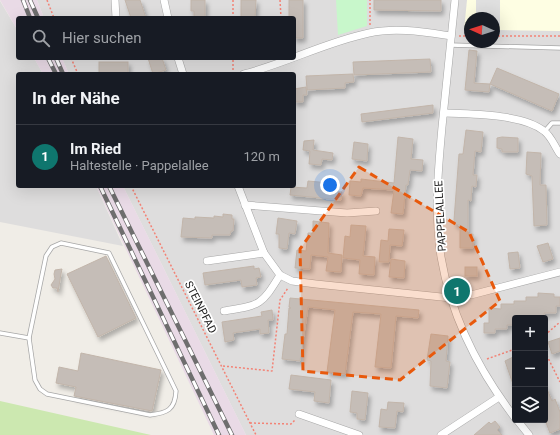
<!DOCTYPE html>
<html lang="de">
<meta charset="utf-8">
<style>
:root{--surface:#171b24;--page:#242831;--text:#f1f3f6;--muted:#9ea1a6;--line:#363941;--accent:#0f766e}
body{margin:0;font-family:Roboto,sans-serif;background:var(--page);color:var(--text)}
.controls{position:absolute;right:12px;bottom:12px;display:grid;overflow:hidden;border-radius:4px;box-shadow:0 4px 16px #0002}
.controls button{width:36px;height:36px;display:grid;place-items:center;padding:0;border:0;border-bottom:1px solid var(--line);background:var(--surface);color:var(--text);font:20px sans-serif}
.compass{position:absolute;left:464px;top:12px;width:36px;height:36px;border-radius:50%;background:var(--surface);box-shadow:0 4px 16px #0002;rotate:273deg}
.you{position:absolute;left:330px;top:185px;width:14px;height:14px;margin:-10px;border:3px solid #fff;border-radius:50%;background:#1a73e8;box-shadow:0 0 0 6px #1a73e833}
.badge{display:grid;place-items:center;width:26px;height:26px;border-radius:50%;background:var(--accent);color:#fff;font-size:13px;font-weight:700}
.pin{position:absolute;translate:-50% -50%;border:2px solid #fff;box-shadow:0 1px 4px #0006}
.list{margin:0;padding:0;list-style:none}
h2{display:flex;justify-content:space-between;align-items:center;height:52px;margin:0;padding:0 16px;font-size:17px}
h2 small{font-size:13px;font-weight:400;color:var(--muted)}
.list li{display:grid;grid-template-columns:26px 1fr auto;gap:12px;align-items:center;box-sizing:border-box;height:64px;padding:0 16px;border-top:1px solid var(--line)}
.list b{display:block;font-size:15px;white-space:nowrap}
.list p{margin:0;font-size:13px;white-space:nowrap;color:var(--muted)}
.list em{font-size:13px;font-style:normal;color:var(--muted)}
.icon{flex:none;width:22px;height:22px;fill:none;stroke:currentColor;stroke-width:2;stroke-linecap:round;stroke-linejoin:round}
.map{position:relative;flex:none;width:560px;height:435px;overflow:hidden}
.search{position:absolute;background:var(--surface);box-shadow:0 4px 16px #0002;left:16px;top:16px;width:280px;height:44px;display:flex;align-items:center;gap:10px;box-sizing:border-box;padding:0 14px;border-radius:4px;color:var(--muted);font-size:15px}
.panel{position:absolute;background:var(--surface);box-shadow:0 4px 16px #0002;left:16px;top:72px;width:280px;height:116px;border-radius:4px}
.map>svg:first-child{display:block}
.residential{fill:#dedddd;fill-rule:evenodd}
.industrial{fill:#e9dae6}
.education{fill:#fefee3}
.grass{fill:#cce8b0}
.park{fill:#c8f7cb}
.parking{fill:#e0e0e0}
.building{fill:#c5bdb7;stroke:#c2b5aa;filter:url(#shadow)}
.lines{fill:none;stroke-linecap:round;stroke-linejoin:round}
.service-casing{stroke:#a7a7a7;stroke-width:5}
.minor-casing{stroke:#a7a7a7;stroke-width:8}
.path{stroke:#f38275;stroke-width:1.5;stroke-dasharray:2 2;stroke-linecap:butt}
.service{stroke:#fff;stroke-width:3.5}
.minor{stroke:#fff;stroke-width:7}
.rail-casing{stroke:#6e6e6e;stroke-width:4.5}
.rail{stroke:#fff;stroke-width:3;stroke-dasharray:9;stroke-linecap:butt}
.marked{fill:#e8590c;fill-opacity:0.2;stroke:#e8590c;stroke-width:3;stroke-dasharray:8 5;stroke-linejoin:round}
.labels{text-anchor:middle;stroke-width:3.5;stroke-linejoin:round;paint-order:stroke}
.street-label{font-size:11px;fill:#202020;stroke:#fff}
</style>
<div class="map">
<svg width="560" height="435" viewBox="0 0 560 435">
<defs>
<filter id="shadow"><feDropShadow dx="2.5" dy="4" stdDeviation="2" flood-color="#0004"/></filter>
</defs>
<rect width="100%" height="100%" fill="#f0ede7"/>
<g class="residential">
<path d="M37,0H560V435H246L123,186H294V74H69L62,58H294V18H44ZM470,18H494V42H470ZM515,318H545V420H515Z"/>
<path d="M0,1L18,31V58H34L43,74H18V186H96L123,246L0,222Z"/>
</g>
<g class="industrial">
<path d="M0,0H37L44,18H18V31Z"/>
<path d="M34,58H62L69,74H43Z"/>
<path d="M96,186H123L246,435H214Z"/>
</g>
<path class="education" d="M467,0H560V31L494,30V18H470V30H464Z"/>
<path class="grass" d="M0,401L151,435H0Z"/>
<path class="park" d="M336,0H367V26L338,35Z"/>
<path class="parking" d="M476,0H500V25H494V18H476Z"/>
<g class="building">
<path d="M125,0H140L146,18H131Z"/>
<path d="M191,0H205V18H194V11H191Z"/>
<path d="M241,0H256L255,18H241Z"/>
<path d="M289,0H303V38H294V18H289Z"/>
<path d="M374,0H441V11L374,10Z"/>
<path d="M469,50L477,51L474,83L490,84L489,92L465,90Z"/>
<path d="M148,58H162L166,70L153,74Z"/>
<path d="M430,59L431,72L354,75L353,62Z"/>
<rect x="99" y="62" width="29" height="12"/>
<path d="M497,68L559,94L552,111L490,84Z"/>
<path d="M353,74L354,82L345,83V88L307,90L306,76Z"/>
<path d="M306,87L307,95H303V102H294V89Z"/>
<path d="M433,105V113L362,122L361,114Z"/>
<path d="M466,130L483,132L481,152L475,151L473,175H477L476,187L472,186L471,201L468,200V234H473V248H460V225L455,224L454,220L459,154H463Z"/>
<path d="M398,137L413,139L411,159L423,160L422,171L410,170L408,185H406L403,214L391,213L394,190L363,188L361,196L349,195L350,181L361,182V179L394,183Z"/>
<path d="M502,137L518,138V152H502V149L497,148V138Z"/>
<path d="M314,140L313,150L333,153L332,160L322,159L321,165L309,164L310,151L303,150L304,141Z"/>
<path d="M354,142L368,144L367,161L352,159Z"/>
<path d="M527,152L541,153L540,185H546L547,225L534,226L532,176L526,174Z"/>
<path d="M308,181L330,183L329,191L342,192L341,200L290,195L291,187L307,188Z"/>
<path d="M223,214L232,215V219H234L233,231H231L230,235H212V238L181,237L183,218L195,219V217L214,218V216L223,217Z"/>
<path d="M278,218L297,221L295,234L289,233L287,249L279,248V234H276Z"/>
<path d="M313,221L329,223L328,253L342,255L341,272L326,271L328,257L311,255L310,269L295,268L297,250L306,251L308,233H313Z"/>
<path d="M351,225L366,226L363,256L375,257L374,275L359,274L360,260L343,258L345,236L350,237Z"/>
<path d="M389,229L404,230L402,246L390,245L389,262H379L381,240L388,241Z"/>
<path d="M548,243L553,259L543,262L537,246Z"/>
<path d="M518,252L520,268L510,269L508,253Z"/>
<path d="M106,256L136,318L98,337L67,274Z"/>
<path d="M391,259L405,261L404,278L389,277Z"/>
<path d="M254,266V269L259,268L261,277L256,278L257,285L242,287L241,280L205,285L203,273Z"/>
<rect x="465" y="267" width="12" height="9"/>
<path d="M62,269L61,274L58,292L57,288H53L51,285L55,279L54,274L55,270Z"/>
<path d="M538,293L554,294V297H560V306H556V313H544V317L515,318V325H507V329H495V333H484V323H489V308L501,309V304H514V301H526V297H538Z"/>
<path d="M290,298L419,310L418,318L396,316L391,368L375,367L381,314L353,312L345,374L327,372L335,310L308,307L300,361L282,359L285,334H287L289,308H291L289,307Z"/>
<path d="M272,310L273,320H268L269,333L260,334V329L233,333L234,340L225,342L222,322L262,316L261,312Z"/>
<path d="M431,334L448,336L446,361L450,362L447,388L430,386L431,361L427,360Z"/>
<path d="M560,338V351L552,354L548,342Z"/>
<path d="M81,353L161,370L152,411L74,396L76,387L56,383L59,367L78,371Z"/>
<path d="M515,356V390L505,361Z"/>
<path d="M291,375L331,380L329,403L314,401L315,392L289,389Z"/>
<path d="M545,384L552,401L555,399L560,412V429L550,433L545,420Z"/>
<path d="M352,391L368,393L365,420L357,419V413L350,412Z"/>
<path d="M388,402L404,403L403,412L397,411L395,428L379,427L381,409L387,410Z"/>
<path d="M495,421L500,427L497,430L502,435H474L489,422L491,424Z"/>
</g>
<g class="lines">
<g class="service-casing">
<g id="service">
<path d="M450,45L560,48"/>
<path d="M545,131L552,123H560"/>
<path d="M61,243L109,253L176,391C175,410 167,413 150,415L47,394L40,389L35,380L29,338L46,256L52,247Z"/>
<path d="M0,333L29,338"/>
</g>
</g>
<g class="minor-casing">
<g id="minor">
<path d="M115,0L116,18"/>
<path d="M164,0L168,18"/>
<path d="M455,0C451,42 446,84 442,127C438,171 434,213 441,257C451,316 479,371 515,418"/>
<path d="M178,58L183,74"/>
<path d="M244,74C287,63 326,42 369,33C396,27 424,32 451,36"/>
<path d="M444,113C471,114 523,114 544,131C551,136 555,147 560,154"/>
<path d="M238,186L264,253L280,275L292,281L316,284L451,298"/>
<path d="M245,205L347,213L376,211"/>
<path d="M207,261L264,253"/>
<path d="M471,295L560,272"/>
<path d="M224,311C260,305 261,306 280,275"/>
<path d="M299,414L359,435"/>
<path d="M517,420L529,435"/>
<path d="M441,435L499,397"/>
</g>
</g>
<g class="path">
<path d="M47,0L54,18"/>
<path d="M280,0L281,18"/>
<path d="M233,18V0"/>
<path d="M370,25V0"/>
<path d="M459,36H470"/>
<path d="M494,36H560"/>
<path d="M71,58L78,74"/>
<path d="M233,74V58"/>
<path d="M131,186L256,435"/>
<path d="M545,335L560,322"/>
<path d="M545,352L560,382"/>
<path d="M487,359L515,349"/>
<path d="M223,366L272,371L280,300L288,288"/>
<path d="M250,423L291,424L295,420"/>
</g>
<use href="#service" class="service"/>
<use href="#minor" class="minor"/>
<g class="rail-casing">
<g id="rail">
<path d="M23,0L30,18"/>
<path d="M30,0L38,18"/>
<path d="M48,58L56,74"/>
<path d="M56,58L63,74"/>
<path d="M100,186L219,435"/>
<path d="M109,186L232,435"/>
</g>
</g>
<use href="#rail" class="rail"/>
</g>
<path class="marked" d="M359,167L469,232L500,301L400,380L303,371L300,249Z"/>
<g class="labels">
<g class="street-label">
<text transform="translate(440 216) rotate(-93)" y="4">PAPPELALLEE</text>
<text transform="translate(201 307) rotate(63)" y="4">STEINPFAD</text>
</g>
</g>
</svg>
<div class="controls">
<button>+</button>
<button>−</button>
<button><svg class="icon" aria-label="layers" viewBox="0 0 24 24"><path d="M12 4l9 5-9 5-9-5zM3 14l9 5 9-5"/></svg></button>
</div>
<svg class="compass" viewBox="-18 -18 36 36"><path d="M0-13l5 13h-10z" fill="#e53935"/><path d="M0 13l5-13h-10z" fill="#9ea1a6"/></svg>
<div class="you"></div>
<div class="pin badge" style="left:457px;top:291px">1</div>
<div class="search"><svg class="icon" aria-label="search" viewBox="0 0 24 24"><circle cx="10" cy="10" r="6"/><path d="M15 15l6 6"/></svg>Hier suchen</div>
<section class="panel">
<h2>In der Nähe<small></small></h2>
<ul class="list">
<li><span class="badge">1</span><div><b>Im Ried</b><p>Haltestelle · Pappelallee</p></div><em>120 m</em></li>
</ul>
</section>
</div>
